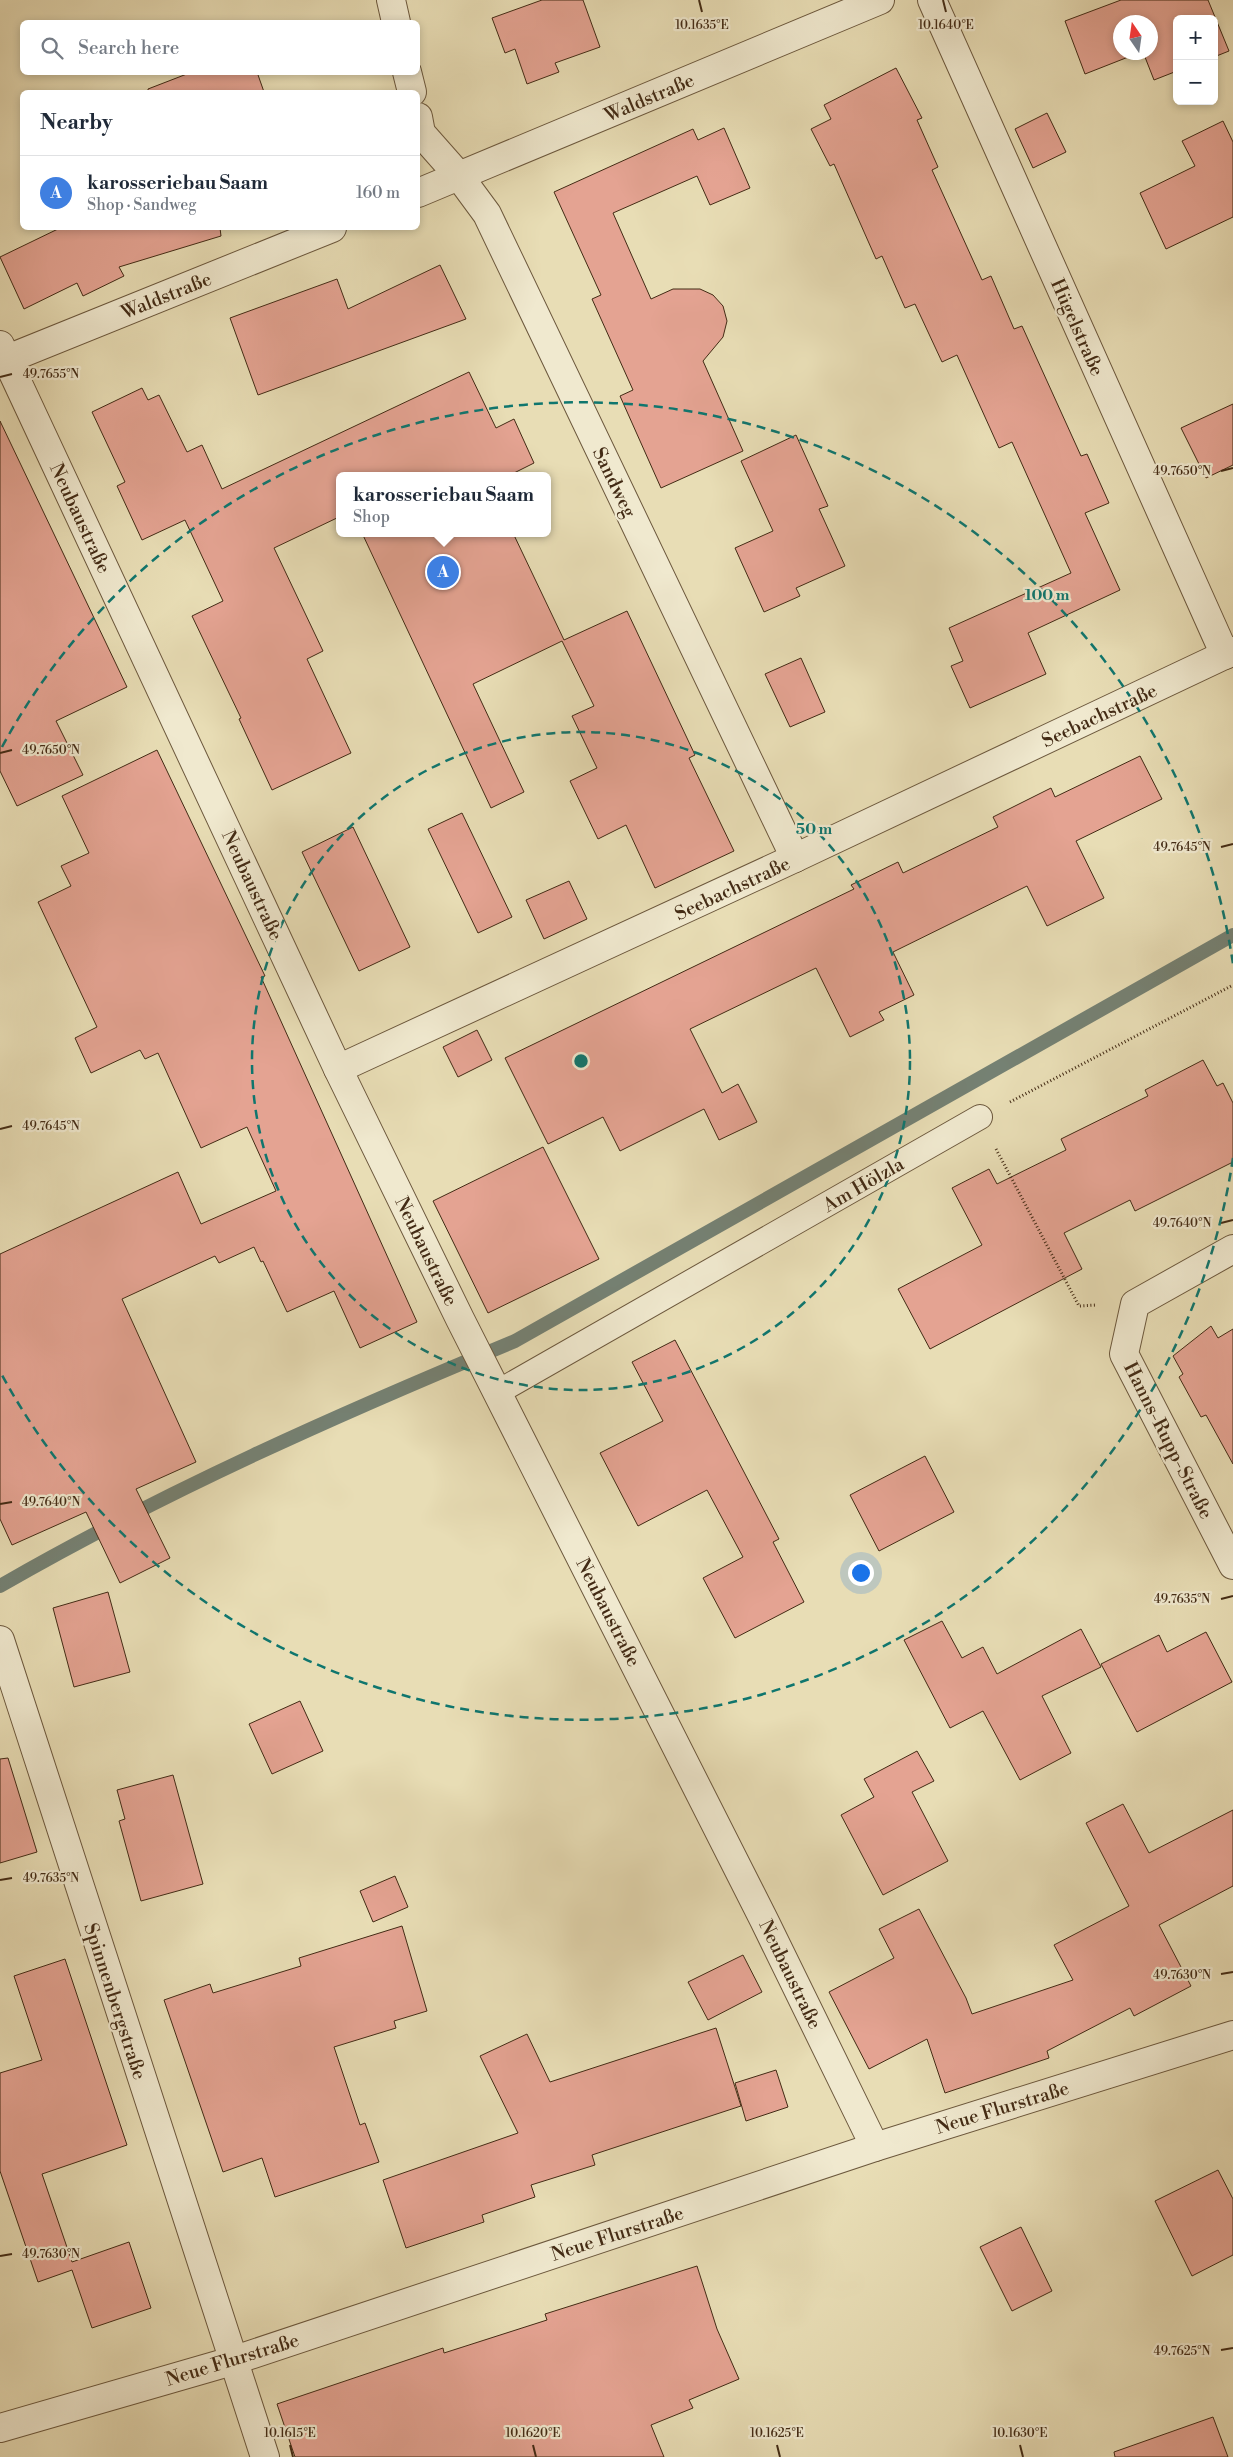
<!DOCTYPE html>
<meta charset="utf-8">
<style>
:root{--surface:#fff;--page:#f2f2f3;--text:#1f2937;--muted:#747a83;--line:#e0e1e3;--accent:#ea580c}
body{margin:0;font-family:"Libre Bodoni",serif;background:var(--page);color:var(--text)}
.controls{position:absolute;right:15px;top:15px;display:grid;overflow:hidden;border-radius:8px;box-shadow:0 2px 8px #0003}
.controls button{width:45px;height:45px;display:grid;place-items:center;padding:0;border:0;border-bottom:1px solid var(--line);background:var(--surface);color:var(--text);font:25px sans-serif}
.compass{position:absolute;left:1113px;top:15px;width:45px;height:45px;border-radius:50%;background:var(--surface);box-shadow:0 2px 8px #0003;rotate:347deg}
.you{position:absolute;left:860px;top:1572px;width:18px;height:18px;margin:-12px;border:4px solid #fff;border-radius:50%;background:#1a73e8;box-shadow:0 0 0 8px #1a73e833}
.badge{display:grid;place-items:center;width:32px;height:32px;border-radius:50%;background:var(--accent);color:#fff;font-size:16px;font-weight:700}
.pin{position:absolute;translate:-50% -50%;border:2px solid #fff;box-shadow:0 1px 5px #0006}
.popup{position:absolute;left:336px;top:472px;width:215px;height:65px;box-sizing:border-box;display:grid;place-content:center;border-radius:8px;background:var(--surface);filter:drop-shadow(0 1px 4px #0005);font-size:16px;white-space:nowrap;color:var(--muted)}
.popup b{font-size:19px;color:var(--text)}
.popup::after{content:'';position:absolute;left:50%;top:100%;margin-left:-10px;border:10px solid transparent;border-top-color:var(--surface)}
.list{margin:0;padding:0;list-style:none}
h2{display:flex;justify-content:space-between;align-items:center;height:65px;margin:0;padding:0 20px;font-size:21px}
h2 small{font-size:16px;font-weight:400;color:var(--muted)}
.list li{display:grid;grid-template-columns:32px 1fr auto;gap:15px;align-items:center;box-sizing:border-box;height:75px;padding:0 20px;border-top:1px solid var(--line)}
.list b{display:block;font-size:19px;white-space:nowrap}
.list p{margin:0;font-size:16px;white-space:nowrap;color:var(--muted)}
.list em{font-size:16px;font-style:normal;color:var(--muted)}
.icon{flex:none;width:28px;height:28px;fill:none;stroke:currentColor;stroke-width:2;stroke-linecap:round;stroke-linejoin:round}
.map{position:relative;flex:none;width:1233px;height:2457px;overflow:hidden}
.search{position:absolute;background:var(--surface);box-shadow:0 2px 8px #0003;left:20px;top:20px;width:400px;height:55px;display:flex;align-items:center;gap:12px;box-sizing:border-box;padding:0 18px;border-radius:8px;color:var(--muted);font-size:19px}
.panel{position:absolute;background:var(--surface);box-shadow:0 2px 8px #0003;left:20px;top:90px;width:400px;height:140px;border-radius:8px}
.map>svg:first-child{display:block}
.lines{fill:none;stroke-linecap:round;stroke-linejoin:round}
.stream{stroke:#758173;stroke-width:14}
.building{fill:#e4a392;stroke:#432b15}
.service-casing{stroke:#6c583d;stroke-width:26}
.minor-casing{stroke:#6c583d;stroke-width:30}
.path{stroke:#432b15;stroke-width:3;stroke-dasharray:1 2.5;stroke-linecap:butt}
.service{stroke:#f0e9cf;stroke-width:24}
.minor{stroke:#f0e9cf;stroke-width:28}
.ticks{fill:none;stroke:#432b15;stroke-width:2}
.ring{fill:none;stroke:#0f766e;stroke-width:2.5;stroke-dasharray:9 6}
.labels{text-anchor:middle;stroke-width:4.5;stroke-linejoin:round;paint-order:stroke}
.street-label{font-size:19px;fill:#432b15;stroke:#f0e9cf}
.ticks-label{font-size:12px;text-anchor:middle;fill:#432b15;stroke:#f0e9cf;stroke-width:4.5;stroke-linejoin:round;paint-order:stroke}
.centre{fill:#0f766e;stroke:#f0e9cf;stroke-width:2.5}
.ring-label{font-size:15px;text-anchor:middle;font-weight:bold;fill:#0f766e;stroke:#f0e9cf;stroke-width:4.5;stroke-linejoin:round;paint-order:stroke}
</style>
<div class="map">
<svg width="1233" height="2457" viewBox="0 0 1233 2457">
<rect width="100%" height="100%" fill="#e8ddb5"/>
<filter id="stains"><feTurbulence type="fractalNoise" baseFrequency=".004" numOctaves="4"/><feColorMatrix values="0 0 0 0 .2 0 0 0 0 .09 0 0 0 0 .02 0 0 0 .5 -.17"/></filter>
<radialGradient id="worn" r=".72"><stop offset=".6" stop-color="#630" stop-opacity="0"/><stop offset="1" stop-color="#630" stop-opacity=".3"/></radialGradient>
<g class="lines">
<path class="stream" d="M0,1586C165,1491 339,1414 515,1341L1233,935"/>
</g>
<g class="building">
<path d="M542,0H583L600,47L555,63L559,72L527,84L515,49L505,53L492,18Z"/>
<path d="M1121,0H1208L1229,51L1214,57V19H1177V71L1154,80L1143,52H1150V22H1120V52H1141L1085,74L1065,21Z"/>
<path d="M896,68L922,118L917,120L938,167L932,170L982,280L991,276L1014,329L1022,326L1081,456L1087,454L1109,503L1085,513L1120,590L1028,633L1046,674L970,708L951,666L963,661L949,628L1071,573L1012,442L999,448L957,355L942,362L915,304L905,308L882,256L876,259L834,164L830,166L811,129L831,119L824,105Z"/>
<path d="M192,72H257L264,92H148V89Z"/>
<path d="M1047,113L1066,152L1033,168L1015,129Z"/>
<path d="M1223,121L1233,142V217L1166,249L1140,193L1195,166L1182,141Z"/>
<path d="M724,128L750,188L710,205L697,176L613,213L651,299L673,289H700L713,295L723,306L727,321L723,337L703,361L743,451L661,488L620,396L633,390L592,299L601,295L554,192L693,129L698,140Z"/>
<path d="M60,228H220L221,236L119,267L124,276L83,296L77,283L24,309L0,257Z"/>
<path d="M440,265L466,319L258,395L230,318L337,279L348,309Z"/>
<path d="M469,372L496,428L514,419L534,463L508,476H339V517L274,548L323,651L307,659L351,753L272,790L239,719L241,718L192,616L223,601L185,520L142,540L117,486L125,482L92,412L142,388L148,400L159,395L187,452L202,445L222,489Z"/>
<path d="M1233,404V465L1206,478L1181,428Z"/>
<path d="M0,421L127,687L56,721L83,775L17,806L0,771Z"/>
<path d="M796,435L828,506L819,509L845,566L796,588L800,596L764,612L735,548L773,531L741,461Z"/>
<path d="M362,533H513L564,640L627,611L695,755L689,758L734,851L655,888L626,825L598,839L570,781L597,768L572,716L594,706L562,641L473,684L524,792L491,808Z"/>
<path d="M801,658L825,712L790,727L765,674Z"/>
<path d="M157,750L265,976L261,977L417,1322L360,1348L334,1291L287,1312L263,1261L261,1262L254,1247L219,1263L215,1256L122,1299L196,1462L136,1489L170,1558L120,1583L86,1512L12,1545L0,1519V1254L178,1172L201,1224L276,1191L247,1127L201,1148L158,1053L145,1059L140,1050L91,1073L75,1038L97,1027L38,902L71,886L61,866L89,853L62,796Z"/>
<path d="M1140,756L1162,799L1076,841L1104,898L1047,926L1027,886L893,952L914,995L879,1012L884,1020L850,1037L816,968L690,1029L722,1093L738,1084L757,1122L719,1140L704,1109L620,1151L603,1117L548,1144L505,1058L854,889L851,885L898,862L903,873L998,827L993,817L1051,788L1055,797Z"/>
<path d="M462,813L512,917L478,933L428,829Z"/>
<path d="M353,827L410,947L359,971L302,852Z"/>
<path d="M569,881L587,919L544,939L526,900Z"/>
<path d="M477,1030L492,1060L458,1077L443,1047Z"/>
<path d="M1203,1060L1217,1086L1223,1083L1233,1103V1162L1135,1211L1130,1200L1064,1233L1082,1269L930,1349L898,1289L982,1245L952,1188L989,1169L997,1184L1066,1150L1061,1139L1148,1096L1145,1090Z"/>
<path d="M543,1147L599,1259L488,1313L433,1201Z"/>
<path d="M1211,1326L1218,1338L1233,1329V1464L1206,1415L1201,1417L1179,1377L1183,1374L1173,1356Z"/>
<path d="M675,1340L779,1539L773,1542L804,1602L735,1638L703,1578L743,1557L707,1490L638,1526L600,1453L663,1421L632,1362Z"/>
<path d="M925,1456L954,1512L879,1551L850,1495Z"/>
<path d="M108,1592L130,1672L74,1687L53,1608Z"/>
<path d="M942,1621L962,1658L983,1647L997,1674L1081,1629L1101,1667L1042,1696L1071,1753L1020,1780L983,1711L950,1728L904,1640Z"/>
<path d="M1206,1632L1232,1682L1137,1732L1101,1664L1159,1635L1167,1652Z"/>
<path d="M300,1701L323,1751L272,1774L249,1724Z"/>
<path d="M917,1751L934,1781L912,1792L948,1861L883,1895L841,1815L874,1797L864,1779Z"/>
<path d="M8,1758L37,1852L0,1863V1759Z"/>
<path d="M173,1775L203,1884L141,1901L119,1821L125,1819L117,1790Z"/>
<path d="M1123,1804L1149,1853L1233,1810V1886L1159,1925L1191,1986L1134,2016L1130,2008L1047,2051L1049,2058L945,2093L927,2039L869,2069L829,1992L894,1958L879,1929L919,1909L966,1998L972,2014L1073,1980L1054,1945L1129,1906L1086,1823Z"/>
<path d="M395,1876L408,1907L373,1922L360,1891Z"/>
<path d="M402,1926L427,2011L394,2021L396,2028L334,2047L360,2125L365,2123L379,2162L275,2197L262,2158L223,2172L164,2000L210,1984L213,1993L301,1966L299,1958Z"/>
<path d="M743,1955L762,1992L708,2020L688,1982Z"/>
<path d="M65,1959L127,2145L42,2174L72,2262L129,2242L151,2308L92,2328L72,2270L38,2282L0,2171V2073L42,2060L14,1976Z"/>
<path d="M716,2028L741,2106L592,2155L595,2165L531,2185L535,2197L482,2215L484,2222L406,2248L383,2180L518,2133L480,2056L527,2034L550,2082Z"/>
<path d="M776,2070L788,2107L746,2121L735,2083Z"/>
<path d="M1218,2170L1233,2199V2255L1192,2276L1155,2201Z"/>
<path d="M1021,2227L1052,2291L1012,2311L980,2247Z"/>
<path d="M697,2266L717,2329L739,2379L689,2400L693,2408L651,2425L664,2457H295L277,2404L443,2348L444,2353L547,2320L545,2314Z"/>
<path d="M1213,2417L1228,2457H1115L1114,2452Z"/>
</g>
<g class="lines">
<g class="service-casing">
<path id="service" d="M498,1392L980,1117"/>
</g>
<g class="minor-casing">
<g id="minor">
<path d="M391,0L396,22"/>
<path d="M932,0L1225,655"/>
<path d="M407,72L412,92"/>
<path d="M418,117L421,133L459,176L487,214L795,858"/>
<path d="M418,193L880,0"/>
<path d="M0,345L338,1069L460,1319L764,1920L875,2147"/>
<path d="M0,362L332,228"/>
<path d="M338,1069L795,858L1233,651"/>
<path d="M1233,1249L1135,1304L1124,1354L1233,1565"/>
<path d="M0,1640L265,2457"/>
<path d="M0,2428L232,2361L875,2147L1233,2035"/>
</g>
</g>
<g class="path">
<path d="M1010,1102L1233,985"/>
<path d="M996,1149L1079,1306L1097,1305"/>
</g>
<use href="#service" class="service"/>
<use href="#minor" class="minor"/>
</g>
<path class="ticks" d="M699,0L702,12M943,0L946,12M0,377L12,374M1221,471L1233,468M0,753L12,750M1221,847L1233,844M0,1129L12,1126M1221,1223L1233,1220M0,1504L12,1502M1221,1599L1233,1596M0,1880L12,1878M1221,1974L1233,1972M0,2256L12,2254M1221,2350L1233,2348M290,2445L293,2457M533,2445L536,2457M777,2445L780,2457M1020,2445L1023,2457"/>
<g class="ring">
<circle cx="581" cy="1061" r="329"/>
<path d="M1233 1158A659 659 0 0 1 2 1375M2 747A659 659 0 0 1 1233 964"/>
</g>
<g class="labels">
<g class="street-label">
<text transform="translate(649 97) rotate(-23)" y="7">Waldstraße</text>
<text transform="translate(166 295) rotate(-22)" y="7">Waldstraße</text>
<text transform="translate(1078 327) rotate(66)" y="7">Hügelstraße</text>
<text transform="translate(615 482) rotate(64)" y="7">Sandweg</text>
<text transform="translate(81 518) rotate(65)" y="7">Neubaustraße</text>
<text transform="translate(1099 715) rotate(-25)" y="7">Seebachstraße</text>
<text transform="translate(253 885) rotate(65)" y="7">Neubaustraße</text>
<text transform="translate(732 888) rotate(-25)" y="7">Seebachstraße</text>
<text transform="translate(863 1184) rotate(-30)" y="7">Am Hölzla</text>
<text transform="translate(427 1251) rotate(64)" y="7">Neubaustraße</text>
<text transform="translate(1169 1440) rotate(63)" y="7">Hanns-Rupp-Straße</text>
<text transform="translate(609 1612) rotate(63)" y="7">Neubaustraße</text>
<text transform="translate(791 1974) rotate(64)" y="7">Neubaustraße</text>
<text transform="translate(116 2001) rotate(72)" y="7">Spinnenbergstraße</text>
<text transform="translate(1002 2107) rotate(-17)" y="7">Neue Flurstraße</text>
<text transform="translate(617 2233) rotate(-18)" y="7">Neue Flurstraße</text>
<text transform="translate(232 2359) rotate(-17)" y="7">Neue Flurstraße</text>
</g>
</g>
<g class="ticks-label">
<text x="702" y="29">10.1635°E</text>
<text x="946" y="29">10.1640°E</text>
<text x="51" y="378">49.7655°N</text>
<text x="1182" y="475">49.7650°N</text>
<text x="51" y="754">49.7650°N</text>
<text x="1182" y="851">49.7645°N</text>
<text x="51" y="1130">49.7645°N</text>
<text x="1182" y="1227">49.7640°N</text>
<text x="51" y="1506">49.7640°N</text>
<text x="1182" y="1603">49.7635°N</text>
<text x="51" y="1882">49.7635°N</text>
<text x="1182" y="1979">49.7630°N</text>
<text x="51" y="2258">49.7630°N</text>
<text x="1182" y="2355">49.7625°N</text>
<text x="290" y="2437">10.1615°E</text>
<text x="533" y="2437">10.1620°E</text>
<text x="777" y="2437">10.1625°E</text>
<text x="1020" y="2437">10.1630°E</text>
</g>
<circle cx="581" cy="1061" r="8" class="centre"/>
<g class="ring-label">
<text x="1047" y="600">100 m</text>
<text x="814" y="834">50 m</text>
</g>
<rect width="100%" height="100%" filter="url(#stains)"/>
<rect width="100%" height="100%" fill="url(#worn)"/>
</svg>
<div class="controls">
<button>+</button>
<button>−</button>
</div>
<svg class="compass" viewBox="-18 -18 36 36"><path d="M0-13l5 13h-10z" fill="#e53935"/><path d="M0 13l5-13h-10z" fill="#747a83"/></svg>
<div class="you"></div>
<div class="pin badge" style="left:443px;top:572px;background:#3f7fe0">A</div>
<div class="popup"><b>karosseriebau Saam</b>Shop</div>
<div class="search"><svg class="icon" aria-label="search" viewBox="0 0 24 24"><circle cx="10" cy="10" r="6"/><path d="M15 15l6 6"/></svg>Search here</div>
<section class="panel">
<h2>Nearby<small></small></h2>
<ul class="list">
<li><span class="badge" style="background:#3f7fe0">A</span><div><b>karosseriebau Saam</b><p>Shop · Sandweg</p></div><em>160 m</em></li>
</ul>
</section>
</div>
